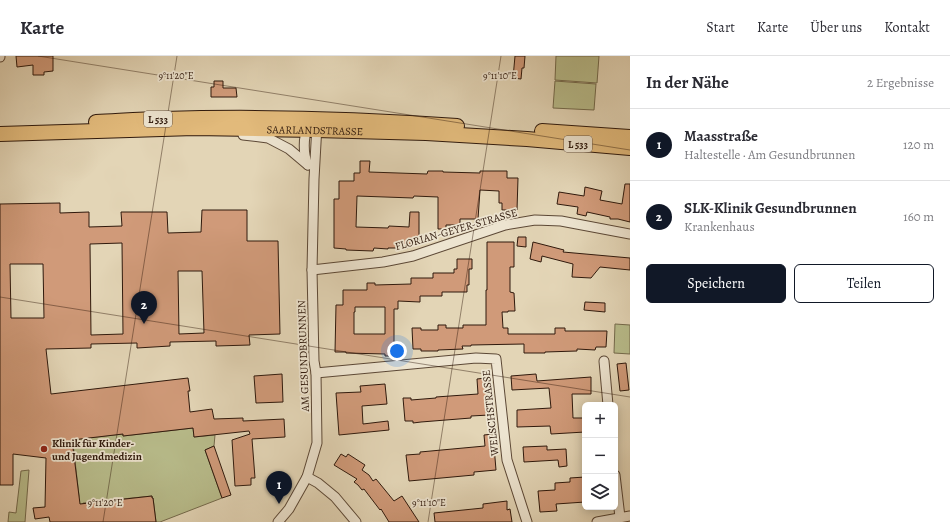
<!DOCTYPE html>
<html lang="de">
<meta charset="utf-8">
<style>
:root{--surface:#fff;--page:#f7f7f7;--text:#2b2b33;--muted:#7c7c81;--line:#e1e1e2;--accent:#111827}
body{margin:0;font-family:Alegreya,serif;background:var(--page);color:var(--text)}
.controls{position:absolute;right:12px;bottom:12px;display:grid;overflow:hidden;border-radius:6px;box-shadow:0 2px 10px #0003}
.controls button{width:36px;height:36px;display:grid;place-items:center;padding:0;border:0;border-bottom:1px solid var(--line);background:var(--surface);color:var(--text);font:20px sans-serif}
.you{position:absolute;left:397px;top:295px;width:14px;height:14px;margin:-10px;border:3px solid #fff;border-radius:50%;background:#1a73e8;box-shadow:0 0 0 6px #1a73e833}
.badge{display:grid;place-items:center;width:26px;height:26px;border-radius:50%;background:var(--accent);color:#fff;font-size:13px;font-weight:700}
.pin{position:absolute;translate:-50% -33px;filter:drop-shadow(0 1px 2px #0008)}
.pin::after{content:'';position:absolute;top:21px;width:14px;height:12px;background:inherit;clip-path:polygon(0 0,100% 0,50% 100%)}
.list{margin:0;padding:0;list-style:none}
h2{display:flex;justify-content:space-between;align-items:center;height:52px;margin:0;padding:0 16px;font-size:17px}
h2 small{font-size:13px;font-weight:400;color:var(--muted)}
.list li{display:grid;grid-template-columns:26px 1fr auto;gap:12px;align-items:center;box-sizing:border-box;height:72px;padding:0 16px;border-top:1px solid var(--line)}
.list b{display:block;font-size:15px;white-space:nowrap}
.list p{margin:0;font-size:13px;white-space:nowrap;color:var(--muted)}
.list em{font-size:13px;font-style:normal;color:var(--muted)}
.actions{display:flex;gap:8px;padding:12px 16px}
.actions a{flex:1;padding:9px 0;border:1px solid var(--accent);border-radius:6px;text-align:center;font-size:14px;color:var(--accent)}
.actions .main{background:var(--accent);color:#fff}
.icon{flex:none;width:22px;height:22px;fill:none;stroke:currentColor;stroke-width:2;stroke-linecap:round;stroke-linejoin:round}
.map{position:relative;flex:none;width:630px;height:466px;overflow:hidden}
header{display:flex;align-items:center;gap:24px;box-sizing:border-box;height:56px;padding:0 20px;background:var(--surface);border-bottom:1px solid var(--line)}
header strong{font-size:19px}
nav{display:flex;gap:22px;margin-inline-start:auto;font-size:14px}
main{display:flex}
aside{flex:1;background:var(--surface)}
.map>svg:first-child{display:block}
.green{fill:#b8bc8b;stroke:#746a4c}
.building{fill:#d09a79;stroke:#2f190c;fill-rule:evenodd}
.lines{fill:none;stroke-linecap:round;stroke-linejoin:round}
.minor-casing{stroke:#5c4836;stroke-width:11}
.primary-casing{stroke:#2f190c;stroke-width:16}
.minor{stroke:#ede4d0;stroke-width:9}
.primary{stroke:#e2ba7b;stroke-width:14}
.ticks{fill:none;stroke:#2f190c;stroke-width:1;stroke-opacity:0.45}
.poi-dot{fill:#8f2418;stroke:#ede4d0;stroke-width:1.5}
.labels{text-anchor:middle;stroke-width:3.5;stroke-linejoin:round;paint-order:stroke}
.shield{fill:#ede4d0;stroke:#685647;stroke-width:1}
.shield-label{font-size:10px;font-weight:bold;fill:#2f190c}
.street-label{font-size:11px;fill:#2f190c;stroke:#ede4d0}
.poi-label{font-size:11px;font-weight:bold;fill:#2f190c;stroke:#ede4d0;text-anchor:start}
.ticks-label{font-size:10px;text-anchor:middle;fill:#2f190c;stroke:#ede4d0;stroke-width:3.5;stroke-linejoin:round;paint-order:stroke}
</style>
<header>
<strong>Karte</strong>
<nav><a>Start</a><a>Karte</a><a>Über uns</a><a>Kontakt</a></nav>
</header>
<main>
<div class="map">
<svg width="630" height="466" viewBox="0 0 630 466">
<rect width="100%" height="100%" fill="#e3d5b6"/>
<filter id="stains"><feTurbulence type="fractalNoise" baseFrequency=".005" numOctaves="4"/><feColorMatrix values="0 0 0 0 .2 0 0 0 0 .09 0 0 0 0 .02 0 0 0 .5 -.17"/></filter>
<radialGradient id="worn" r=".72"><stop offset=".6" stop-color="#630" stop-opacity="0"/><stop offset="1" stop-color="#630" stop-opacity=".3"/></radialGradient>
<g class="green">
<path d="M556,0H599L597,27L555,24Z"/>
<path d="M555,25L596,28L594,54L553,52Z"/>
<path d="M615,268L630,269V298L614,297Z"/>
<path d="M193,372L194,381L215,379L214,390L205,394L222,442L160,466H156L153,442H152V440L83,447V450L77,451L79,440L73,387H70V384L123,378V380Z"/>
<path d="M29,414L25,466H8L9,456L16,457L21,415Z"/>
</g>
<g class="building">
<path d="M16,0H53V15L44,16V19H33V9L17,11Z"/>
<path d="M515,0H525L524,12H522L521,23L513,22Z"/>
<path d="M214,25H223V32H236L237,41H211V31H214Z"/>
<path d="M360,105H370L369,116L427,118L428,115H443V116L480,117V115H507V122H518L517,154H502V147H499V135L480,134L478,163H460V169H446V173H438V141L414,140L413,142L357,140L356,171L388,172L389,170L409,171L410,156H419V188H409L408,192H388V193L374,192L373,195L346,194V193L334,192V143H339V125H354V117H360Z"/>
<path d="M625,128H630V166L618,163H610V161L587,156L586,160L577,158L578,151L557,148L559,136L584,140L585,131L602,135L600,144L622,148Z"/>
<path d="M60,147V157L89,156V171L122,170L121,156H167L168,177L201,176L202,154H247V185H278L280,278L249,279L250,289L216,290V285L170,286V290L137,292V287L91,288V292L46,293L51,338L188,322L190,335H188L190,356L212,353L214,363L243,362V365L284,363L285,381L252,383L255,422H251V429L235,430L232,384L250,378L249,375L194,381L193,372L123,380V378L72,384L80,448L152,440V442H153L156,466H50L49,461L35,463L33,452L45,451L46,402L13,398V429H0V148ZM122,187L123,278L91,279L90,188ZM10,208H43L44,262H11ZM178,215H202L204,277L179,278Z"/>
<path d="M518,181H526V191L517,190Z"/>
<path d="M487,186H514V211H510V236L514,237L515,255H508V256H502L503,272H508V278H555V272H565V275H607L606,291H596L595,294L577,293V295L545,296V297H524V288L471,289V290H462L463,293L438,294V295H421V293H413L412,272H421V274H438V269H446V272H463V269H486V234H487Z"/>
<path d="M533,186L564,194L563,196L630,202V214L600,211L591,222L572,221L573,208L542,200L541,206L530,203Z"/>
<path d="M457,203H472V213H469V229H467V236H442V240H420V246L398,245V253H394V300H385V298L346,297V296H335L336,249H343V234H367V227H375V229L411,228V222H433V217H454V213H457ZM355,251H385V278H354V256H355Z"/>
<path d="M585,246L605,247V256L584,254Z"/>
<path d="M626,307L629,334L620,335L617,308Z"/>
<path d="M282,318L283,346L256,347L254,320Z"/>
<path d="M536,318L537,325L591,321V338H572L573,362H585V376L551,378L550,370L517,371V354L551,352L549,332L512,334L511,320Z"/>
<path d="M486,322L489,359L471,360V362L421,366L413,367V365H405L403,342H411V344L436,342V341L478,338L477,323Z"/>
<path d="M385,328L387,348L362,350L363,368L388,365L389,374L339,379L336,337L361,336L360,330Z"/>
<path d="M493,378L496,414L474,416V419L409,425L406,399L420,398V396L485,390L484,379Z"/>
<path d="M214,390L231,439L222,442L205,394Z"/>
<path d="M547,390V394L566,393L567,410L559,411L558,404L524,406L523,391Z"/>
<path d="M341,398L346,401L348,398L365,409L362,414L369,419L373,425L376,423L394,445L402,440L419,466H389L381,453L380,454L364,433L362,434L358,429L354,426L357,423L334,409Z"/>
<path d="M585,421V446L556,448L557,455L540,456L538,435L555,434V427L570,426V422Z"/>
<path d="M507,445V454L510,453L512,466H435L434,457L483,452V448Z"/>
</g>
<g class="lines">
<g class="minor-casing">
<g id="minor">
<path d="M0,1V0"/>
<path d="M243,79L268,82L289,93L308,109"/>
<path d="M308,109C303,98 303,81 308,71"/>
<path d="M312,214L383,206L413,200L505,169L535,164L561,165L630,178"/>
<path d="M604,305L608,349"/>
<path d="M316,317L476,302L496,303L507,404L527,466"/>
<path d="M615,419L620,461"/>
<path d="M307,421L318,427L335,441L356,466"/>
<path d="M278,466L289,453L307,421L317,387L316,317L314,305L312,214L314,123L317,69"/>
<path d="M597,466L630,460"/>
</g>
</g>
<g class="primary-casing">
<g id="primary">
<path d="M96,66C119,65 141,63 163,63C261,60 360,63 457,70"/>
<path d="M542,75L630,81"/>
<path id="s1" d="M0,78L194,72L316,74L426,77L527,83L630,92"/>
</g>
</g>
<use href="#minor" class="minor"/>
<use href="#primary" class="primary"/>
</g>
<path class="ticks" d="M38,0L630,94M0,241L630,341M103,466L177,0M428,466L501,0"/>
<circle class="poi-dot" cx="44" cy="393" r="4"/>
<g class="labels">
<g class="shield">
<rect x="144" y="55" width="28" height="16" rx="3"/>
<rect x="564" y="80" width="28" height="16" rx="3"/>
</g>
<g class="shield-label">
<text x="158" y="67">L 533</text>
<text x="578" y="92">L 533</text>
</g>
<g class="street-label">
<text dy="4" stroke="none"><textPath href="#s1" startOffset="315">SAARLANDSTRASSE</textPath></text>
<text transform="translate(456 173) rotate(-16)" y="4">FLORIAN-GEYER-STRASSE</text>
<text transform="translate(303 300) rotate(-92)" y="4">AM GESUNDBRUNNEN</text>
<text transform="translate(490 357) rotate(-96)" y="4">WELSCHSTRASSE</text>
</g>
<g class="poi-label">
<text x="52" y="391">Klinik für Kinder-<tspan x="52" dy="13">und Jugendmedizin</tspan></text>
</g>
</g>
<g class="ticks-label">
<text x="176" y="23">9°11'20"E</text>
<text x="500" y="23">9°11'10"E</text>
<text x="105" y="450">9°11'20"E</text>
<text x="429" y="450">9°11'10"E</text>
</g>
<rect width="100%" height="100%" filter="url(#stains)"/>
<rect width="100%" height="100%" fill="url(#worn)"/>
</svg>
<div class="controls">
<button>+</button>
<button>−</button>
<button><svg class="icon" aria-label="layers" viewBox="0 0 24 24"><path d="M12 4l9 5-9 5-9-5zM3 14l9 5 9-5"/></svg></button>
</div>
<div class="you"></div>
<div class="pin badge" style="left:279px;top:448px">1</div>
<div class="pin badge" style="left:144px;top:268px">2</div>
</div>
<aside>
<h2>In der Nähe<small>2 Ergebnisse</small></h2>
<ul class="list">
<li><span class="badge">1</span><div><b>Maasstraße</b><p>Haltestelle · Am Gesundbrunnen</p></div><em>120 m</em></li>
<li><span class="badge">2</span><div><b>SLK-Klinik Gesundbrunnen</b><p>Krankenhaus</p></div><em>160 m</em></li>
</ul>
<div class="actions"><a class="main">Speichern</a><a>Teilen</a></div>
</aside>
</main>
